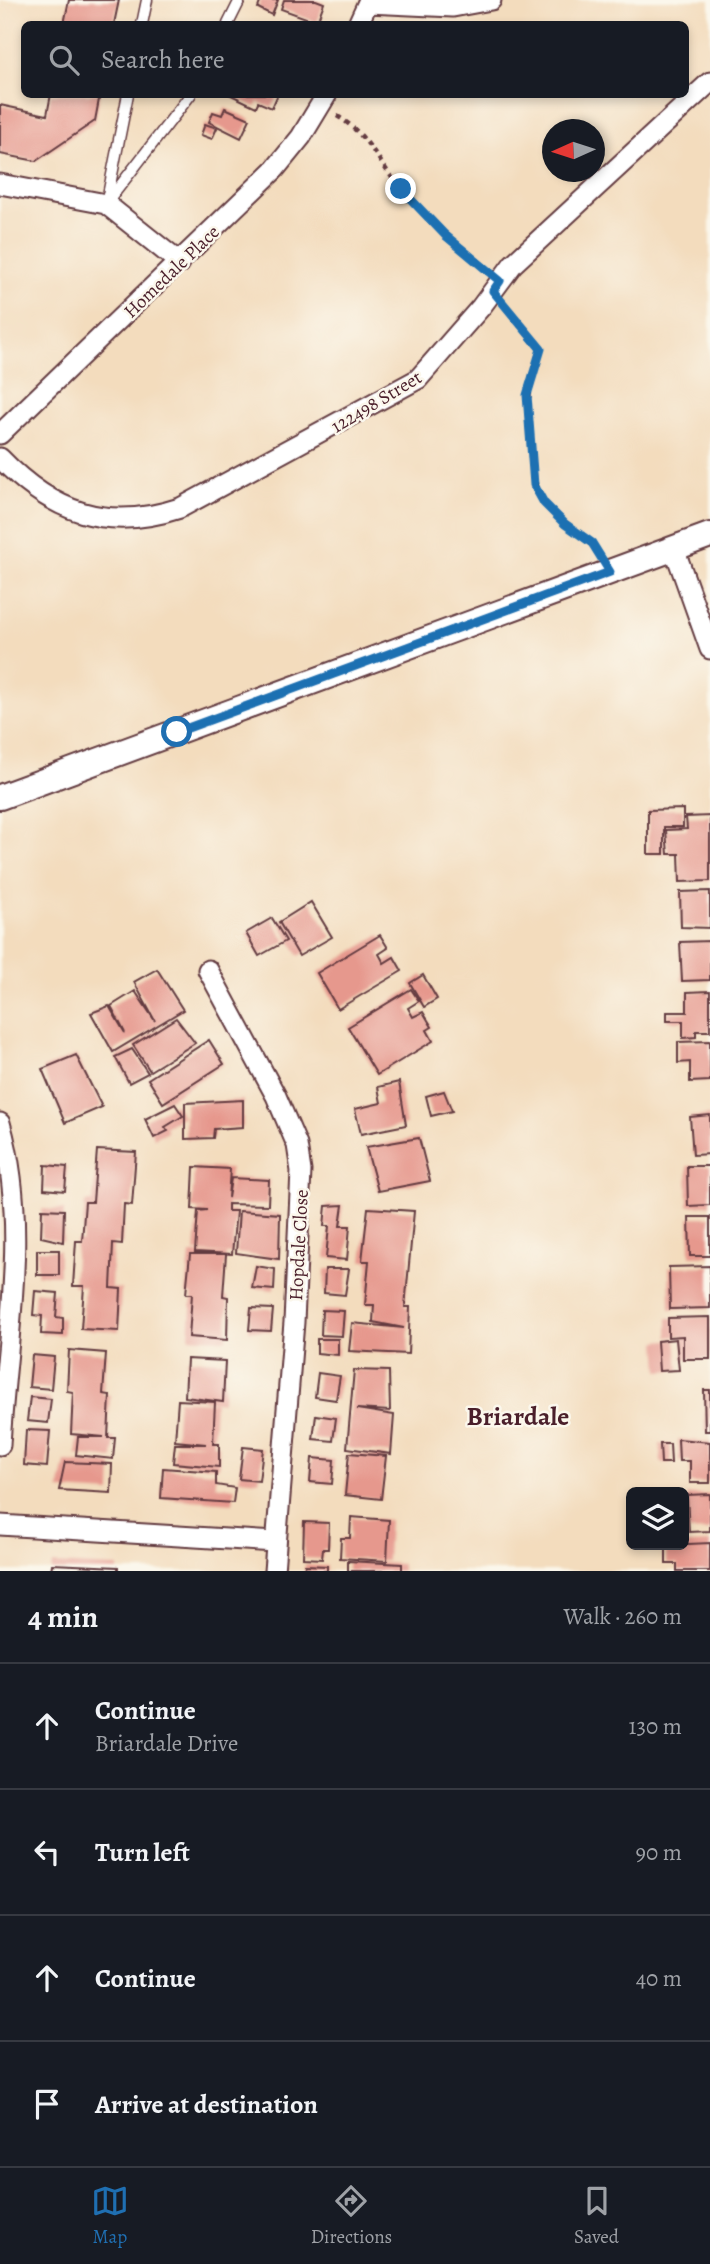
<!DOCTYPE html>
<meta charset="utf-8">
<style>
:root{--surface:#171b24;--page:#20242c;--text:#f1f3f6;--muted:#9ea1a6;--line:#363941;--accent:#1f6fb2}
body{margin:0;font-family:Alegreya,serif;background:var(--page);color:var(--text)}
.controls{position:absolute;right:21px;bottom:21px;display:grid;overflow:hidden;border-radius:10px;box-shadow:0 4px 10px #0003}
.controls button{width:63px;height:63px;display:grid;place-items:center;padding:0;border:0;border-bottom:2px solid var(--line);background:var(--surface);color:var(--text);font:35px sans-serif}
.compass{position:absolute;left:542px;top:119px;width:63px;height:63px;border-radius:50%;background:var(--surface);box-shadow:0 4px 10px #0003;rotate:267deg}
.stop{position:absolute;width:21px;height:21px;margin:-16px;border:5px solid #1f6fb2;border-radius:50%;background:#fff}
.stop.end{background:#1f6fb2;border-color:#fff;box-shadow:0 2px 7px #0008}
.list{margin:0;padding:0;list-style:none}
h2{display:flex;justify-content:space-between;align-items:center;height:91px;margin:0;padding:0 28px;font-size:30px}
h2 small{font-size:23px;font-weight:400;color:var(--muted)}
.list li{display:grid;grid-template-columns:46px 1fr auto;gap:21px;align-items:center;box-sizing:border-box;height:126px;padding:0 28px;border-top:2px solid var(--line)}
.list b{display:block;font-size:26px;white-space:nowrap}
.list p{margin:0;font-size:23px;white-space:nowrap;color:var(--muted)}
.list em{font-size:23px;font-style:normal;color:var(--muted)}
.icon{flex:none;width:38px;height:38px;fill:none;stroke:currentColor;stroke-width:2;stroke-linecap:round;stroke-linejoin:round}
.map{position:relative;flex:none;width:710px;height:1571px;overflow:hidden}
.search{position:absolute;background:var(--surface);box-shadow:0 4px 10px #0003;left:21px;right:21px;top:21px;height:77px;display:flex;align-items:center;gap:18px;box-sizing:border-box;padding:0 24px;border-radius:10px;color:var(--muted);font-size:26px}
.sheet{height:595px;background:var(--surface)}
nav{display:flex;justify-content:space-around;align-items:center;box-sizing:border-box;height:98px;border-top:2px solid var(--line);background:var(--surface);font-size:19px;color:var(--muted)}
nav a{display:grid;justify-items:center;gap:4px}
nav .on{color:var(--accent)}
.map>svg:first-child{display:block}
.building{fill:#e6988d}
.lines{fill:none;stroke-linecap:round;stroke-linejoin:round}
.service-casing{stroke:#633b41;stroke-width:13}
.minor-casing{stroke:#633b41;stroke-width:23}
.tertiary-casing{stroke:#633b41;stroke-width:28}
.path{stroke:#633b41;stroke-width:4.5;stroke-dasharray:5 5;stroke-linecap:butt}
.service{stroke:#fff;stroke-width:10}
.minor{stroke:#fff;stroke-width:19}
.tertiary{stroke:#fff;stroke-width:24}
.route{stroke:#1f6fb2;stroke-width:9}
.labels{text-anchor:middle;stroke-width:5;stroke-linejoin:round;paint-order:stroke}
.street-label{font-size:19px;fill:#4a1f2b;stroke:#fbf7ec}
.district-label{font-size:26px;font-weight:bold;fill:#4a1f2b;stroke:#fbf7ec}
</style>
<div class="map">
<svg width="710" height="1571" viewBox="0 0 710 1571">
<rect width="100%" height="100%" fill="#fbf7ec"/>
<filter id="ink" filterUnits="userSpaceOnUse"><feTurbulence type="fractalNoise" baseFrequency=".0143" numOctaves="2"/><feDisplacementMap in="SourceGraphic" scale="14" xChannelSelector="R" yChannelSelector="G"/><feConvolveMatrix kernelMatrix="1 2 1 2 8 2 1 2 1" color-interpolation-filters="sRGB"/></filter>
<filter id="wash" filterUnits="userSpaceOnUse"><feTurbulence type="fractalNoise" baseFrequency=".00686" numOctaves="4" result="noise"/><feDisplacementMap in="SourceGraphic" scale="28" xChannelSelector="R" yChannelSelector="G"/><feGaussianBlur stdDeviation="1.57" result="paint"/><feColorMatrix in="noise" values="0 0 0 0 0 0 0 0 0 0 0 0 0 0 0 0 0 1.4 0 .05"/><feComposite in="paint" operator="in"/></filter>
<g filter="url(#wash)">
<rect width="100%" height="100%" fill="#f3dcbd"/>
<g id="blocks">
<g class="building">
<path d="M69,0H119L114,24H64Z"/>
<path d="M261,0H278L272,15L258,8Z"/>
<path d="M284,0H316L324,3L317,22L281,9Z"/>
<path d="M51,94H100L95,121L36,161L0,154V105L47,115Z"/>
<path d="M229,94H278L272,108L258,102L256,107Z"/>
<path d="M225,108L250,119L241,138L209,122L213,112L222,115Z"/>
<path d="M205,124L217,128L212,139L201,135Z"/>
<path d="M683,809V827H664V854H648V810Z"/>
<path d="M710,816V881L680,882L679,854H668L666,830L687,829L686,817Z"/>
<path d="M710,891V928L681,927L680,892Z"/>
<path d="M311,902L332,937L299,956L279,922Z"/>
<path d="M272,918L286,941L259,956L246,933Z"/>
<path d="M380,935L388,948L379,954L384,963L394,957L402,971L338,1009L317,973Z"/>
<path d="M710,941V980L682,981L680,942Z"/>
<path d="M157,969L183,1010L113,1052L91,1013L109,1006L125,1033L111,1006L135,991L155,1021L134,982Z"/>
<path d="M423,975L437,999L424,1007L410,983Z"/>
<path d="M411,989L419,1001L408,1008L413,1017L423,1012L432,1027L427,1030L433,1041L377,1075L348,1027Z"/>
<path d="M710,991V1031H696V1037L683,1038V1021H667V1012H687V992Z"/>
<path d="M176,1018L195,1043L150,1071L133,1045Z"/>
<path d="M209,1040L224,1064L163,1103L148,1079Z"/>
<path d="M710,1041V1081L690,1082V1062L678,1063V1042Z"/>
<path d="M132,1049L148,1073L129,1083L115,1057Z"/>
<path d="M76,1055L102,1107L65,1123L42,1069Z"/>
<path d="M399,1082L406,1125L361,1134L355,1109L381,1103L378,1087Z"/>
<path d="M444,1091L452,1111L431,1116L426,1096Z"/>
<path d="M243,1100V1127L214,1129L213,1138L185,1139V1103Z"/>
<path d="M175,1104L183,1116L165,1127L168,1131L154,1138L145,1119Z"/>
<path d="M710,1115V1154L693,1155L690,1117Z"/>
<path d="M419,1138L430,1181L378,1191L366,1147Z"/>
<path d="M97,1150L136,1152L132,1205L124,1204L122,1244L113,1243L111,1288L121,1289L119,1331L81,1329L84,1286H73L76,1241H82L85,1202H93Z"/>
<path d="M45,1165L67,1167L65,1191L44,1189Z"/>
<path d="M687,1166H710V1205L688,1206Z"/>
<path d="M194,1167L230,1169L228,1198L231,1178L269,1180L268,1205L228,1204V1211H236L232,1254L195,1252L198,1211L207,1210L192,1209Z"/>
<path d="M343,1205L340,1226H350L347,1260L326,1258L329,1226H324L326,1206Z"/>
<path d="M368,1208L414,1211L405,1307H410L408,1354L349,1351L352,1323L404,1328L373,1322L374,1305H365L369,1261H362Z"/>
<path d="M42,1209L64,1210L63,1242L41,1237Z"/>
<path d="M239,1211L280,1214L279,1259L236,1253Z"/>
<path d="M689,1217H710V1256H690Z"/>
<rect x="37" y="1250" width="22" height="25"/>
<path d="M190,1254H226L223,1296L228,1297L227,1340L189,1337L192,1294H186Z"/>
<path d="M256,1266L275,1269L274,1290L252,1288Z"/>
<path d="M710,1266V1308L670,1309L669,1267Z"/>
<path d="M325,1269H349L345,1295L324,1293Z"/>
<path d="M35,1291L58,1293L56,1317L63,1318V1335L41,1334L42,1316L33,1315Z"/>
<path d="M251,1308L273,1309L271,1331L249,1330Z"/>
<path d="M322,1310L344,1311L342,1336L321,1335Z"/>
<path d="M710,1317V1359H683V1336L668,1337V1318Z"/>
<path d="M317,1339H338V1355L317,1353Z"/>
<path d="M676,1339L679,1370L659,1371L657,1341Z"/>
<path d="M69,1350L106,1353L103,1394L110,1395L108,1438H115L113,1459L76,1455L78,1437H104L71,1434L73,1392L67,1391Z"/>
<path d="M32,1355L54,1357L51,1389L29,1387Z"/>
<path d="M187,1359L225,1361L223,1402L185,1397Z"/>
<path d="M354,1370L389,1371L390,1411L357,1409L394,1415L391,1454L347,1448Z"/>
<path d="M318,1373L340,1376L336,1400L315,1397Z"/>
<path d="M704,1390H710V1431H705Z"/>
<path d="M30,1397L51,1399L48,1423L27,1421Z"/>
<path d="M178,1400L215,1402L213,1444H219V1467L173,1463L175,1444H206L175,1441Z"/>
<path d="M316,1415L336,1418L333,1441L313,1439Z"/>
<path d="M26,1430L50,1431L47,1467L24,1465Z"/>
<path d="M678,1439L710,1442V1483H690V1461H679Z"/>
<path d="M660,1444H670L671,1463H661Z"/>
<path d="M243,1447L263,1449L259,1481L239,1479Z"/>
<path d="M349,1453L386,1456L381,1499L345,1495Z"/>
<path d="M312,1458L334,1460L332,1484L310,1482Z"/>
<path d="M65,1462L112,1464L111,1493L59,1490Z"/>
<path d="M163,1468L216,1472V1485L235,1488L233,1503L161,1498Z"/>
<path d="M710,1494V1531L689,1532L687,1495Z"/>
<path d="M351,1517L389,1520L387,1561L340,1558L341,1538H350Z"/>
<path d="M304,1522L329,1523L328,1549H323L322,1559L303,1558Z"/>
<path d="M710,1543V1571H677V1564H666V1545Z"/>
<path d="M348,1561L402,1564V1571H348Z"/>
<path d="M52,1564L118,1567V1571H51Z"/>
<path d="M305,1565L327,1566V1571H304Z"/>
</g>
</g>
</g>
<g filter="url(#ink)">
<use href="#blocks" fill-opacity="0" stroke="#633b41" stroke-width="2"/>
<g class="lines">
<g class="service-casing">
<g id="service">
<path d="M142,24L147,0"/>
<path d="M228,24L240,0"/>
<path d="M107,200L128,94"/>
<path d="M106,204L191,94"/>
</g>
</g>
<g class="minor-casing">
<g id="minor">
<path d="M368,3L453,7L491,0"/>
<path d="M358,24L369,0"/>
<path d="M0,184L106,204L180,263"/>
<path d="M0,434L275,169L301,137L327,94"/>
<path d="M0,458C53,513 107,532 180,508L418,379L481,307L513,264L710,82"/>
<path d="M674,548L710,649"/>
<path d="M208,970L276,1096L297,1145L301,1171L294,1322L274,1571"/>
<path d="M0,1123C30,1226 6,1339 0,1445"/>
<path d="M0,1525L276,1542"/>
</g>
</g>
<g class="tertiary-casing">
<path id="tertiary" d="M0,797L710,535"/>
</g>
<g class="path">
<path d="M337,116C367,133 380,165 402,190C427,219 457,245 486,269"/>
<path d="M506,307L541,350C525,384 528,413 532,450C534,469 532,485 544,502C558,523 585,532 598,553"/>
</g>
<use href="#service" class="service"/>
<use href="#minor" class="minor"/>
<use href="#tertiary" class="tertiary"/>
</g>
</g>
<g class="lines" filter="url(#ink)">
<path class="route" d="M177,732L610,572L592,543L565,524L544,503L534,485L527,395L541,349L493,291L500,281L445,235L401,189"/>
</g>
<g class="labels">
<g class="street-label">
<text transform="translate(171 271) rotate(-44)" y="7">Homedale Place</text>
<text transform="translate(376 401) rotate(-31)" y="7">122498 Street</text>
<text transform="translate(298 1245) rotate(-87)" y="7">Hopdale Close</text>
</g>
<g class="district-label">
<text x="518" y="1425">Briardale</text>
</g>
</g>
</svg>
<div class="controls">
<button><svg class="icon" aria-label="layers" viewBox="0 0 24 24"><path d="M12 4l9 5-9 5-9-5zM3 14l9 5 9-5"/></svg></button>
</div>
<svg class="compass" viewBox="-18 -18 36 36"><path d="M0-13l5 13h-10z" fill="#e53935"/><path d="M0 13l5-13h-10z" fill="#9ea1a6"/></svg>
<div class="stop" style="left:177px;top:732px"></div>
<div class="stop end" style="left:401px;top:189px"></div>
<div class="search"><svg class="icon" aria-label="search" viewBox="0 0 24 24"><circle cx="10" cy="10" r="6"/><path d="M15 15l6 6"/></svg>Search here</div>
</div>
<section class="sheet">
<h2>4 min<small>Walk · 260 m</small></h2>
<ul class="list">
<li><svg class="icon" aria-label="ahead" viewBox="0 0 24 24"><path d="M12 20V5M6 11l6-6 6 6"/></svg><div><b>Continue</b><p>Briardale Drive</p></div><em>130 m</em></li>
<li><svg class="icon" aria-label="left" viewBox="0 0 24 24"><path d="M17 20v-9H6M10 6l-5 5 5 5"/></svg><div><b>Turn left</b></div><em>90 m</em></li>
<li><svg class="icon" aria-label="ahead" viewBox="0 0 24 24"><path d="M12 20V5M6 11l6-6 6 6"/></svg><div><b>Continue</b></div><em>40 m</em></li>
<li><svg class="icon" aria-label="arrive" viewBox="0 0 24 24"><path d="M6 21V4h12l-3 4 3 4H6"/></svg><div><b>Arrive at destination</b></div></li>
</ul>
</section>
<nav>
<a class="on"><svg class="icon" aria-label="map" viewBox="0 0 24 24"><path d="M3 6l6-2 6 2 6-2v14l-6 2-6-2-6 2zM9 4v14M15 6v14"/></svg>Map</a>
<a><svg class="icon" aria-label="directions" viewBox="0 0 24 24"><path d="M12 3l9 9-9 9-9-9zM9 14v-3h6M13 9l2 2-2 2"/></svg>Directions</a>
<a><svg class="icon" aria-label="saved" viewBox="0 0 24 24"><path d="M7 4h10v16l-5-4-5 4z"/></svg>Saved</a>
</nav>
